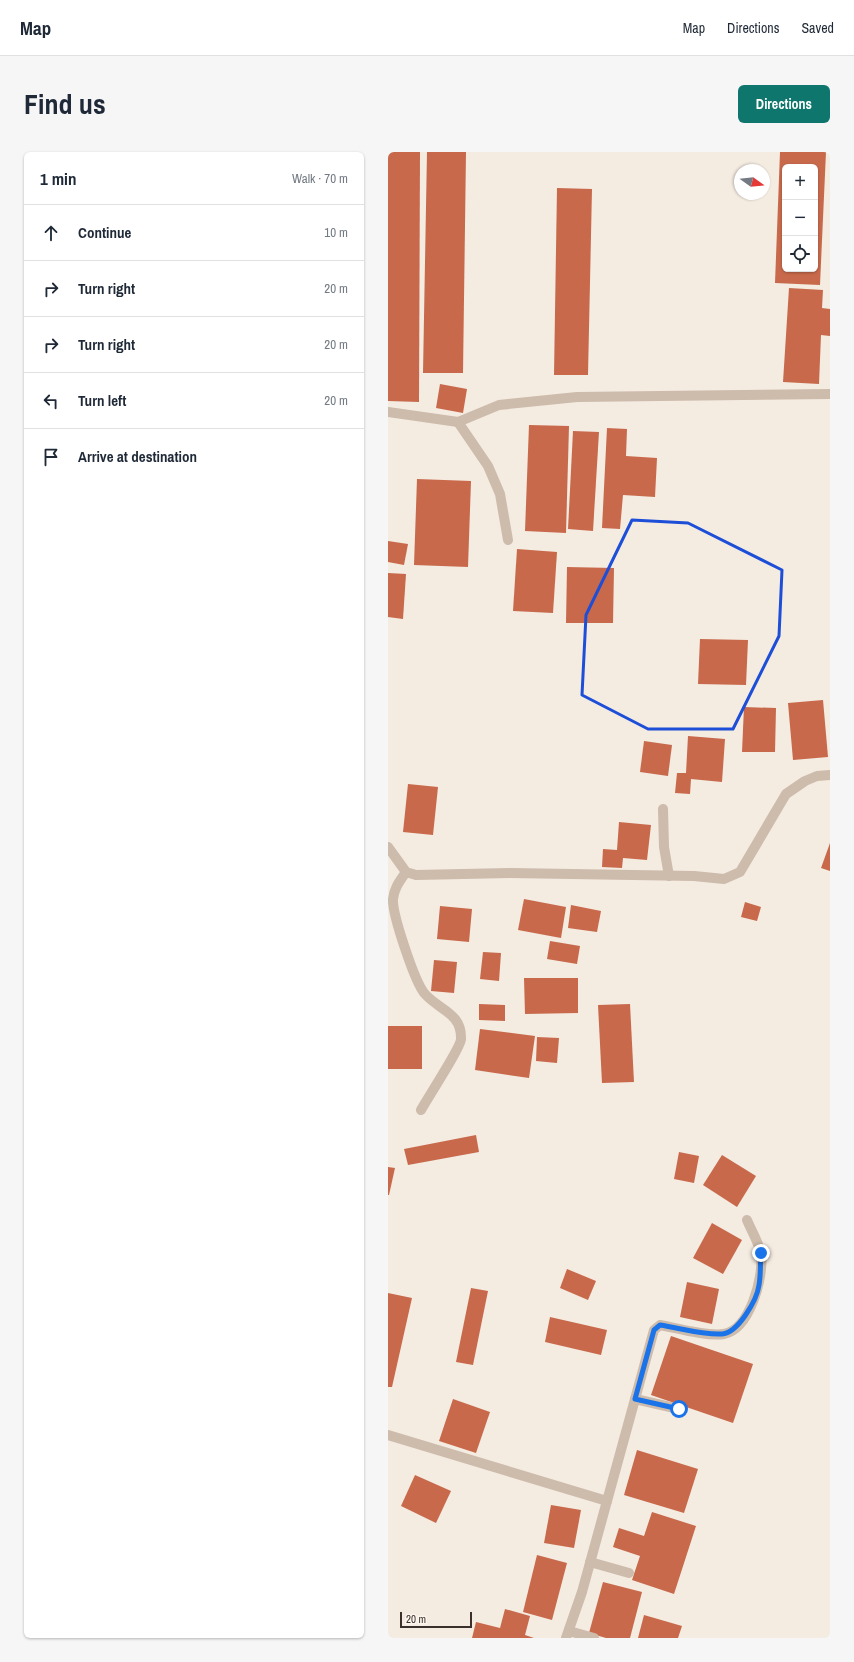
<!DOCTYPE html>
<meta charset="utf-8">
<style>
:root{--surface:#fff;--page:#f6f6f7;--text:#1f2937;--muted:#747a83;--line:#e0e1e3;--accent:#0f766e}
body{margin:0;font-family:"Archivo Narrow",sans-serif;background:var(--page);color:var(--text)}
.controls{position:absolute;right:12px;top:12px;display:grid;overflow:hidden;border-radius:6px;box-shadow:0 1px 3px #0004}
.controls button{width:36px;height:36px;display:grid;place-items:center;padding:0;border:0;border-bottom:1px solid var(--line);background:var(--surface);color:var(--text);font:20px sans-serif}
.compass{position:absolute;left:346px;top:12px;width:36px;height:36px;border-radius:50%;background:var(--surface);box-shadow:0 1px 3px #0004;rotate:105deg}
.scale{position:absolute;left:12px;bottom:10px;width:72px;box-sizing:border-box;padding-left:4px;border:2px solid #3b302b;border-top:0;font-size:11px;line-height:14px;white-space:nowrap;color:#3b302b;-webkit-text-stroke:3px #fbf5ee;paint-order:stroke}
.stop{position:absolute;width:12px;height:12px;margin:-9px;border:3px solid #1a73e8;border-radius:50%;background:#fff}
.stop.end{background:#1a73e8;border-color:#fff;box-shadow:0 1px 4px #0008}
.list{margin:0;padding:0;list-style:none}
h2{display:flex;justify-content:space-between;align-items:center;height:52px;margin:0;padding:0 16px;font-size:17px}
h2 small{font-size:13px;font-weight:400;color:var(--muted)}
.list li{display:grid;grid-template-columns:26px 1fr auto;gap:12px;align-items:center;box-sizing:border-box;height:56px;padding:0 16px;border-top:1px solid var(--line)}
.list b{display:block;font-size:15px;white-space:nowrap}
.list em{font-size:13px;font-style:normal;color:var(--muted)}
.icon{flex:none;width:22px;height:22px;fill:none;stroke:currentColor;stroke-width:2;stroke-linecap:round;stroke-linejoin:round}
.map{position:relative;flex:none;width:442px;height:1486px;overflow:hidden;border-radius:6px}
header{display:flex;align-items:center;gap:24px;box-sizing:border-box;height:56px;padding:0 20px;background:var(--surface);border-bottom:1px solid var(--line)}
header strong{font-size:19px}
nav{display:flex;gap:22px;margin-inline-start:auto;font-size:14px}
.intro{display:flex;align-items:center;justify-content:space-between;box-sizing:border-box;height:96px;padding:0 24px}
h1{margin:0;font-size:28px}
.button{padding:10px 18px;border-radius:6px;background:var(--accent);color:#fff;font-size:14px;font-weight:700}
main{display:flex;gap:24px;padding:0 24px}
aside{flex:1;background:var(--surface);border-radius:6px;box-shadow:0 1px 3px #0004}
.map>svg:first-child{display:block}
.building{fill:#c8694b;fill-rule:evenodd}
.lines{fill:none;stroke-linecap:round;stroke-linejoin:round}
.service{stroke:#cdbbac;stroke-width:10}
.minor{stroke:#cdbbac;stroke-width:10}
.route{stroke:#1a73e8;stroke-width:5}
.marked{fill:none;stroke:#1d4ed8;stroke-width:3;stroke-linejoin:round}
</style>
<header>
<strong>Map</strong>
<nav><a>Map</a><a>Directions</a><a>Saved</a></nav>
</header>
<div class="intro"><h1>Find us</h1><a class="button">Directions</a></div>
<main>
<aside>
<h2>1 min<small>Walk · 70 m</small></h2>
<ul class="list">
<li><svg class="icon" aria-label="ahead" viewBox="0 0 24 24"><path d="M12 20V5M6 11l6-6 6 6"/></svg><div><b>Continue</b></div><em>10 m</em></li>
<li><svg class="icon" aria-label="right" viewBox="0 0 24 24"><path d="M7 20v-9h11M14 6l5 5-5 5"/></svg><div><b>Turn right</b></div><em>20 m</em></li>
<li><svg class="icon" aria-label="right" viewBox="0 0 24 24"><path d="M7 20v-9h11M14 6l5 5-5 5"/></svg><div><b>Turn right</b></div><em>20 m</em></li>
<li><svg class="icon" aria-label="left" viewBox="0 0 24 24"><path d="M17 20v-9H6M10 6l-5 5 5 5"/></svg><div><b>Turn left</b></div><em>20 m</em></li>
<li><svg class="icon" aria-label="arrive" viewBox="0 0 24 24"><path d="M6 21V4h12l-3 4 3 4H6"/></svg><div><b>Arrive at destination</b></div></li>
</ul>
</aside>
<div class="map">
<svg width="442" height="1486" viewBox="0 0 442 1486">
<rect width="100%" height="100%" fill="#f4ebe1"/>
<g class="building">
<path d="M0,0H32L31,250L0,249Z"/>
<path d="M39,0H78L75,221H35Z"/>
<path d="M392,0H438L432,133L387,131ZM397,15H427V117H397Z"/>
<path d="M169,36L204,37L200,223H166Z"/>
<path d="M401,136L435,138L434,156L442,157V184L433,183L431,232L395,230Z"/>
<path d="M52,232L79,237L75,261L48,256Z"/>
<path d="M141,273L181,274L178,381L137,379Z"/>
<path d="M219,276L239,277L238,304L269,306L267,345L235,343L232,377L214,376Z"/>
<path d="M185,279L211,280L205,379L180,377Z"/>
<path d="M29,327L83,329L80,415L26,413Z"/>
<path d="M0,389L20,392L16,413L0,410Z"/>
<path d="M129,397L169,400L165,461L125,459Z"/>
<path d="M179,415L226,416L225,471H178Z"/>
<path d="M0,421L18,422L15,467L0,465Z"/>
<path d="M312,487L360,488L358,533L310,532Z"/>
<path d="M435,548L440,605L405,608L400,551Z"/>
<path d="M356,555L388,556L387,600H354Z"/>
<path d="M300,584L337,587L334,630L303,627L302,642L287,641L289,621H298Z"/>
<path d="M256,589L284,593L280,624L252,620Z"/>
<path d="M20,632L50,635L45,683L15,680Z"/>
<path d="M231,670L263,673L259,708L235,706L234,716L214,715L215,697L229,698Z"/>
<path d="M442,691V719L433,716Z"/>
<path d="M136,747L178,755L173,786L130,778Z"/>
<path d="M357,750L373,755L369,769L353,765Z"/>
<path d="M183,753L213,759L209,780L180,776Z"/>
<path d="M52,754L84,757L81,790L49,787Z"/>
<path d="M162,789L192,794L189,812L159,807Z"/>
<path d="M95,800L113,801L111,829L92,827Z"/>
<path d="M46,808L69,810L66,841L43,839Z"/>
<path d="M136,826H190V861L137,862Z"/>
<path d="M91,852L117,853V869L91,868Z"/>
<path d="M242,852L246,930L214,931L210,853Z"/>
<rect x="0" y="874" width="34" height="43"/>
<path d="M92,877L147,884L141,926L87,918Z"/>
<path d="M149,885L171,886L169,911L148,909Z"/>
<path d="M88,983L91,1000L20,1013L16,997Z"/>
<path d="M291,1000L311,1004L306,1031L286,1027Z"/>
<path d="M334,1003L368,1024L349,1055L315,1033Z"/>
<path d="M0,1015L7,1016L1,1043H0Z"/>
<path d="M324,1071L354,1088L335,1122L305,1106Z"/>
<path d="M179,1117L208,1129L200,1148L172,1136Z"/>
<path d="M299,1130L331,1137L324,1172L292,1165Z"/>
<path d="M83,1136L100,1139L85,1213L68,1210Z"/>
<path d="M0,1141L24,1146L4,1235H0Z"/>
<path d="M162,1165L219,1178L213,1203L157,1190Z"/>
<path d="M283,1184L365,1212L345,1271L263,1243Z"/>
<path d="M65,1247L102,1260L88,1301L51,1289Z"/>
<path d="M249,1298L310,1317L296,1361L236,1343Z"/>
<path d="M27,1323L63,1339L48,1371L13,1354Z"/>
<path d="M163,1353L193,1358L186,1396L156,1391Z"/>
<path d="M264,1360L308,1374L286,1442L244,1428L252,1404L225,1395L231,1376L256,1384Z"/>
<path d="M149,1403L179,1411L164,1468L135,1460Z"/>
<path d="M215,1430L254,1440L242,1486H218L201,1481Z"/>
<path d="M117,1457L142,1464L137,1483L146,1486H84L88,1470L112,1476Z"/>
<path d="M256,1463L294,1474L290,1486H250Z"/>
</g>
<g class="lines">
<g class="service">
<path d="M0,260L70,270L111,253L189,245L442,242"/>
<path d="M70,270L100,314L112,342L120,388"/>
<path d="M275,657L276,695L281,724"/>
<path d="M18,720C12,729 6,736 5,747C4,762 27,831 37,842C51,858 74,861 73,887C73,895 39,947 33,958"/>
<path d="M247,1247L291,1257"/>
<path d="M0,1283L219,1349"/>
<path d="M202,1410L241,1421"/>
<path d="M181,1479L206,1486"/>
</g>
<g class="minor">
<path d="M0,695L18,720L28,723L122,721L306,724L336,727L352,720L398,642L417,629L429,624L442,623"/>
<path d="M178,1486L194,1440L266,1178L272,1173C288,1176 320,1185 336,1182C362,1177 376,1125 373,1102C371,1091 363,1078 359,1068"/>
</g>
</g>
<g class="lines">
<path class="route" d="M291,1257L247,1247L266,1178L272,1173C292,1176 314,1183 334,1182C350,1181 369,1148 371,1133C373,1122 372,1112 373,1101"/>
</g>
<path class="marked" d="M244,368L300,371L394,418L391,484L345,577H260L194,543L198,463Z"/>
</svg>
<div class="controls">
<button>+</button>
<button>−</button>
<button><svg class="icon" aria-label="locate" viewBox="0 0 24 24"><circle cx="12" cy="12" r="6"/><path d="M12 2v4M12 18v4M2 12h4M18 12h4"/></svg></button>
</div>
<svg class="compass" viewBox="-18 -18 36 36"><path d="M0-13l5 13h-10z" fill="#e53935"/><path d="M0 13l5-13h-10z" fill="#747a83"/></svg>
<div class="scale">20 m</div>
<div class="stop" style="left:291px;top:1257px"></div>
<div class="stop end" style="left:373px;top:1101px"></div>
</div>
</main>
